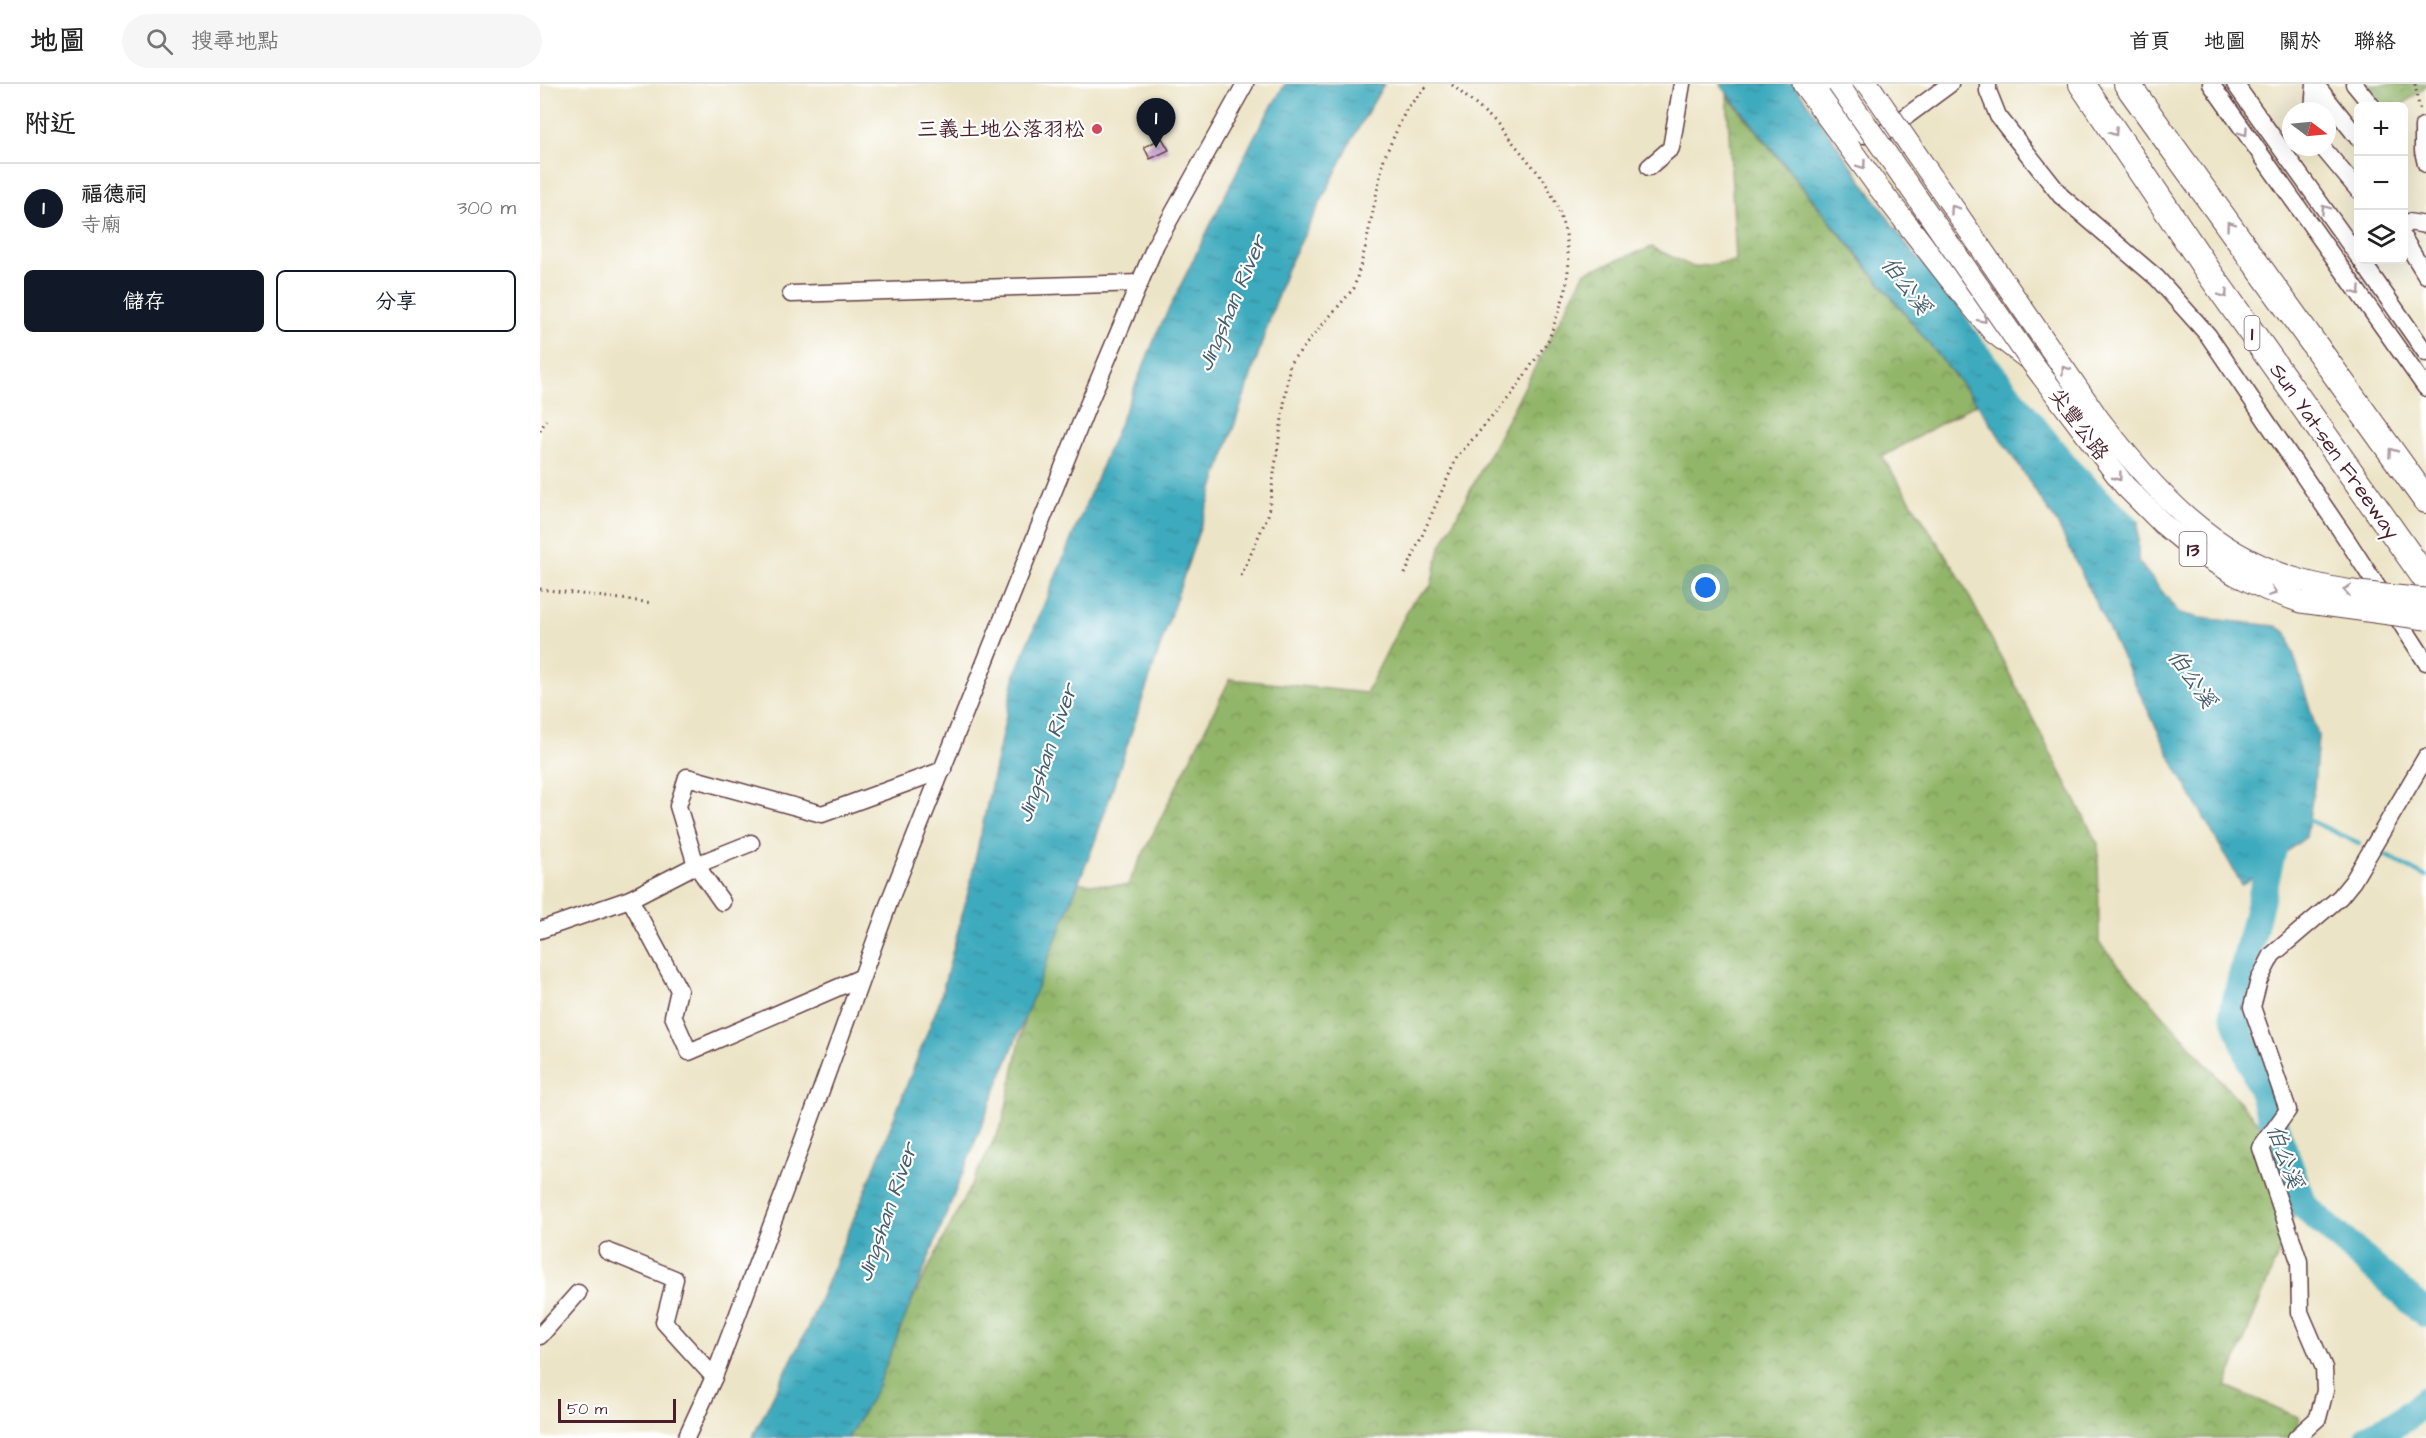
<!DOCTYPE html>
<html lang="zh-TW">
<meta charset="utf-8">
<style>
:root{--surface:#fff;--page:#f6f6f6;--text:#222;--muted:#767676;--line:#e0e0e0;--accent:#111827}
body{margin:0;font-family:"Architects Daughter","LXGW WenKai TC",sans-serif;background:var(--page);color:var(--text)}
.controls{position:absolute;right:18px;top:18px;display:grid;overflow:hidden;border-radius:9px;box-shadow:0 6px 24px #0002}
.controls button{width:54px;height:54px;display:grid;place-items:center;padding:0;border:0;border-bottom:2px solid var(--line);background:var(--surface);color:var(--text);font:30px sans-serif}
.compass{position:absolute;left:1742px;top:18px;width:54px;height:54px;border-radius:50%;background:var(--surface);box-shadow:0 6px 24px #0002;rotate:106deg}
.scale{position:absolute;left:18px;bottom:15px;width:118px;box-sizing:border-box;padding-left:6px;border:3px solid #4a1f2b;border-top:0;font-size:16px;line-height:21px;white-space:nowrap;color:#4a1f2b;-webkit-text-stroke:4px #fff;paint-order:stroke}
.you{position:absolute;left:1166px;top:504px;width:21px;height:21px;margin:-15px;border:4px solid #fff;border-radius:50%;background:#1a73e8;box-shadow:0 0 0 9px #1a73e833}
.badge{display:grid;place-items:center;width:39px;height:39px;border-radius:50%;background:var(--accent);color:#fff;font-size:20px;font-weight:700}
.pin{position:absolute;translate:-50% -50px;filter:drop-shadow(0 2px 3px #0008)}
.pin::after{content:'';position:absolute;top:32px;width:21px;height:18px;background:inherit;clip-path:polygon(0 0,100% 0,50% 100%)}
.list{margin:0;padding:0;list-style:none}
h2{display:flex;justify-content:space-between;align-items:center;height:78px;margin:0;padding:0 24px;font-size:26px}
h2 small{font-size:20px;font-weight:400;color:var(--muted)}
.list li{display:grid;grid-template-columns:39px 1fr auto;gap:18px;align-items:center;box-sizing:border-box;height:90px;padding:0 24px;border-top:2px solid var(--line)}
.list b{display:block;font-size:22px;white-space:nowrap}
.list p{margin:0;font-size:20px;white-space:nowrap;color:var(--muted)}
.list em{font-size:20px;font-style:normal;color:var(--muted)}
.actions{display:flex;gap:12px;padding:18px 24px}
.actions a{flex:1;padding:14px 0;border:2px solid var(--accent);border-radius:9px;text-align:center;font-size:21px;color:var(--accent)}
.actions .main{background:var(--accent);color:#fff}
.icon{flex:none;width:33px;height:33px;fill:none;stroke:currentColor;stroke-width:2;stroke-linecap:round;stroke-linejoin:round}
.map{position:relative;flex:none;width:1886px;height:1354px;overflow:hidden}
header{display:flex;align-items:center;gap:36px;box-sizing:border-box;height:84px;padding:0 30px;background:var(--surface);border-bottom:2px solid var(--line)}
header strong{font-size:28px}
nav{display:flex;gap:33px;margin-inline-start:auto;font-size:21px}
.search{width:420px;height:54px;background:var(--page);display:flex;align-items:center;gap:15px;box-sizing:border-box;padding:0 21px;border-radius:33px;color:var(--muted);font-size:22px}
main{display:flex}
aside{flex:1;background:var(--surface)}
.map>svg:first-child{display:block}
.forest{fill:url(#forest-crowns);stroke:#6e6a4a;stroke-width:1.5}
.water{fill:url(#water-ripples);stroke:#446474;stroke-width:1.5}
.pier{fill:#ece4c6}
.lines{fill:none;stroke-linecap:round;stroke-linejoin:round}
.stream{stroke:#3eaabd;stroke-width:4.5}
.river{stroke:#3eaabd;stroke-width:28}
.building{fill:url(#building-back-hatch)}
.minor-casing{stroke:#623d42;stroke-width:19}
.major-casing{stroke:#623d42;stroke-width:23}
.highway-casing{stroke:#623d42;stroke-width:28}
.path{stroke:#623d42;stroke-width:3;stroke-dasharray:1.5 4.5;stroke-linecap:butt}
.minor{stroke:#fff;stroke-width:16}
.major{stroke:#fff;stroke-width:21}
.highway{stroke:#fff;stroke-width:26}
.major-bridge-casing{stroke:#623d42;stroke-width:23;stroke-linecap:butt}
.major-bridge{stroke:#fff;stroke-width:21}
.oneway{stroke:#ae9aa0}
.poi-dot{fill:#d1495b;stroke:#fff;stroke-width:2}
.labels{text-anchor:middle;stroke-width:4.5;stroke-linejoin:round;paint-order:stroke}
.shield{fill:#fff;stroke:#80626b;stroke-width:1.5}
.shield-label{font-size:20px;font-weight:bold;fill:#4a1f2b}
.poi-label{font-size:21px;fill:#4a1f2b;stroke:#fff;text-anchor:end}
.street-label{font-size:21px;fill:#4a1f2b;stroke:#fff}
.water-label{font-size:22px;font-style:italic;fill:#455e6d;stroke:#fff}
</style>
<header>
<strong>地圖</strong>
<div class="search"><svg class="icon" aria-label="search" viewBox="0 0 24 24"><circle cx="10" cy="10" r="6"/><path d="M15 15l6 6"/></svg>搜尋地點</div>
<nav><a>首頁</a><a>地圖</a><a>關於</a><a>聯絡</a></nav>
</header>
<main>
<aside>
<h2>附近<small></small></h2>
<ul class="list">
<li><span class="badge">1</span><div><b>福德祠</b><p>寺廟</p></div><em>300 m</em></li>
</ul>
<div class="actions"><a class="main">儲存</a><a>分享</a></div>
</aside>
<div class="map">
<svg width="1886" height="1354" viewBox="0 0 1886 1354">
<defs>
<pattern id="forest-crowns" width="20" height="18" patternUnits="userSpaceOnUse" patternTransform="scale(1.5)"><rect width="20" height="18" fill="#92b669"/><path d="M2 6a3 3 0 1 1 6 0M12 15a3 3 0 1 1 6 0" fill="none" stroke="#799357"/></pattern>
<pattern id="water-ripples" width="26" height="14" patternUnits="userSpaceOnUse" patternTransform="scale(1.5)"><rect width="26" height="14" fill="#3eaabd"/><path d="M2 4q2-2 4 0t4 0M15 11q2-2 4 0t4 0" fill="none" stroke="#368a9a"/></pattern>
<pattern id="building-back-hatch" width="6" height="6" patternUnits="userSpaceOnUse" patternTransform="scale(1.5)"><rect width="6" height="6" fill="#c599d0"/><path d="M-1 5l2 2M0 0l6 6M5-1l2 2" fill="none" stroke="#a27ca9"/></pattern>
</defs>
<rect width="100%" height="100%" fill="#fff"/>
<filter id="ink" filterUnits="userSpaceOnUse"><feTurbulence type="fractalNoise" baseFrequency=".0167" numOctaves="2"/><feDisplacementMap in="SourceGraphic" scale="12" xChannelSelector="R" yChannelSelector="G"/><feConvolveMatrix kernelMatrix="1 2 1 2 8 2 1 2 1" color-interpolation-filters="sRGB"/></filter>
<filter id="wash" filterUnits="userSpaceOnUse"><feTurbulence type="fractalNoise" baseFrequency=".008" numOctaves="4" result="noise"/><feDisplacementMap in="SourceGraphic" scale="24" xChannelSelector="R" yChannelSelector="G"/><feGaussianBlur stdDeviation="1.35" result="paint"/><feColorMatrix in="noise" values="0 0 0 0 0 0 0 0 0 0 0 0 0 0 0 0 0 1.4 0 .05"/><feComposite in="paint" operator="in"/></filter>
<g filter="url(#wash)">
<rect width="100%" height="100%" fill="#ece4c6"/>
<g class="forest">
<path d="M1825,0H1886V2L1861,22H1846Z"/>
<path d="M1187,11L1437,319L1342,373L1417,489L1558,760L1559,859L1768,1095L1686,1302L1758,1333L1762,1354H302L463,1038L511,807L538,799L587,802L690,595L826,609L872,518L891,502L900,464L1045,188L1112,163L1153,183L1196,177Z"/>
</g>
<g class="water">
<path d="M745,0H844L816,48L746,187L554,760L336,1306L308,1354H212L269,1241L327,1103L400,916L429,805L475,590L618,247L715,51Z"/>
<path d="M1180,0H1254L1369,164L1598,417V477L1639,529L1660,534L1736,542L1747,549L1778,651L1774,703L1766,753L1702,801L1636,684L1517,439L1437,319Z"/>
</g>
<path class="pier" d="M1403,197L1466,227L1566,342L1601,416V439L1538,377L1438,250Z"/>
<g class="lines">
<g class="stream">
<path d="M1764,734L1819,759"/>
<path d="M1845,771L1886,793"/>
</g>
<g class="river">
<path d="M1739,741L1693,928L1764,1122L1886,1230"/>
<path d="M1828,1354L1864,1335L1886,1316"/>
</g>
</g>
<g id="blocks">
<path class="building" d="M622,54L629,66L610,75L604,63Z"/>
</g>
</g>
<g filter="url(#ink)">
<use href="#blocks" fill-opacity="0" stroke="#623d42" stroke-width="1.5"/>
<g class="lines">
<g class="minor-casing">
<g id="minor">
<path d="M1280,0L1308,42L1323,51H1341L1410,0"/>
<path d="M1448,0V7L1458,32L1521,112L1617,194L1668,251L1805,453L1886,578"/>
<path d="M1671,0L1886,304"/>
<path d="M1695,0L1818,172"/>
<path d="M1814,0L1832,22"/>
<path d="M1776,1L1818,54"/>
<path d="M1773,27L1775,0"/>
<path d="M1886,42H1883V67L1886,80"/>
<path d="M1782,63L1818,106"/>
<path d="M1109,83L1131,64L1142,0"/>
<path d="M1864,142L1868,138L1886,141"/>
<path d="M1864,155L1886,191"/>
<path d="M1821,176L1886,269"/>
<path d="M251,210L600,199"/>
<path d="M90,815L139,906L133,932L149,968L320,894"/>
<path d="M182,818L156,781L138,722L147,693L282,730L403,686"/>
<path d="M0,846L90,815L156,781L211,759"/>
<path d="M67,1167L135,1195L124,1238L174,1293"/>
<path d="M0,1252L38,1209"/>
<path d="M146,1354L174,1293L246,1103L351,813L548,321L616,160L705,0"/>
<path d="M1756,1354L1778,1334L1785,1307L1784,1284L1760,1228L1759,1177L1721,1064L1748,1026L1712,923L1719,896L1732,871L1800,813L1813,797L1886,673"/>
</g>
</g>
<g class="major-casing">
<path id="major" d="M1263,0L1339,104L1416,203L1454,249L1485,273"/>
</g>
<g class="highway-casing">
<g id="highway">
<path d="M1542,0L1670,190L1886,495"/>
<path d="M1587,0L1886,416"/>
</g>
</g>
<g class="path">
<path d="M1875,0L1880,28"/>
<path d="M0,347L6,336"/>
<path d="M865,490L917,373L972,310L1009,255L1026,206L1029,178L1026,150L1017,121L1004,96L956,38L911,0"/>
<path d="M701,492L728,431L750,279L814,204L825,165L844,74L867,24L889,0"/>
<path d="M0,505L113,519"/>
</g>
<use href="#minor" class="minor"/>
<use href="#major" class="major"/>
<use href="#highway" class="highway"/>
<g class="major-bridge-casing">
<g id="major-bridge">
<path d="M1298,0L1492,279L1585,402L1623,440L1657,468L1696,491L1727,506L1761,518L1886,535"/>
<path d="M1328,0L1558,334C1615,407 1671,472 1764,497C1804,508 1845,511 1886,515"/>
</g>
</g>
<use href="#major-bridge" class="major-bridge"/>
</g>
<defs><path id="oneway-chevron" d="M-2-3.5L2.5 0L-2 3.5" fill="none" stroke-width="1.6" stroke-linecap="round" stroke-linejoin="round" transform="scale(1.5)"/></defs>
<g class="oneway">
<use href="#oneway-chevron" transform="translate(1574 48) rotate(56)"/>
<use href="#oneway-chevron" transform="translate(1704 48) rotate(55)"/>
<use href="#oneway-chevron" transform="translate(1322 81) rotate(54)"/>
<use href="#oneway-chevron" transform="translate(1414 125) rotate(-125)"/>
<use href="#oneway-chevron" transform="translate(1785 125) rotate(-125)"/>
<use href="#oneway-chevron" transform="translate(1690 141) rotate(-126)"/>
<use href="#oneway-chevron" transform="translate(1817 207) rotate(55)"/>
<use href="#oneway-chevron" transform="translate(1684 210) rotate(55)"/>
<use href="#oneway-chevron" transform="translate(1443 235) rotate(50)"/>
<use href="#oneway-chevron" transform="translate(1525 286) rotate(-125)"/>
<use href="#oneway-chevron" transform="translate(1852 368) rotate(-125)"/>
<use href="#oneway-chevron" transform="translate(1578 393) rotate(53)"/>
<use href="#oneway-chevron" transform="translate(1807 506) rotate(-171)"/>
<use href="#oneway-chevron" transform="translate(1733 508) rotate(20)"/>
</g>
</g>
<circle class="poi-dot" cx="557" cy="45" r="6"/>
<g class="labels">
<g class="shield">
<rect x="1704.5" y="232" width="15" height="34" rx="4.5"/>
<rect x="1639.5" y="448" width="27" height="34" rx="4.5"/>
</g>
<g class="shield-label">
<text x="1712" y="256">1</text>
<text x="1653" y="472">13</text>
</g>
<g class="poi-label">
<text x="545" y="52">三義土地公落羽松</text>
</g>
<g class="street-label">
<text transform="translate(1539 340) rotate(53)" y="7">尖豐公路</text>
<text transform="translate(1795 367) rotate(55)" y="7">Sun Yat-sen Freeway</text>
</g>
<g class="water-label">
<text transform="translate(1367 201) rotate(53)" y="8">伯公溪</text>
<text transform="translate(691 219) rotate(-67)" y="8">Jingshan River</text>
<text transform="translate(1653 594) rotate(55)" y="8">伯公溪</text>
<text transform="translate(506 669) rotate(-71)" y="8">Jingshan River</text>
<text transform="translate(1746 1072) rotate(70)" y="8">伯公溪</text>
<text transform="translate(346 1128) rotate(-71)" y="8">Jingshan River</text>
</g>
</g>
</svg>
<div class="controls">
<button>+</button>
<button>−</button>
<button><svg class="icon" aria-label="layers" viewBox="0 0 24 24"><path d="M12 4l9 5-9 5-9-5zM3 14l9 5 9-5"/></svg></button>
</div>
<svg class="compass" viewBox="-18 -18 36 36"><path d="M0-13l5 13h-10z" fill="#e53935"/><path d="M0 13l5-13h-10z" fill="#767676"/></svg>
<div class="scale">50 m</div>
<div class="you"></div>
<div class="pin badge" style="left:616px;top:64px">1</div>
</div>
</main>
